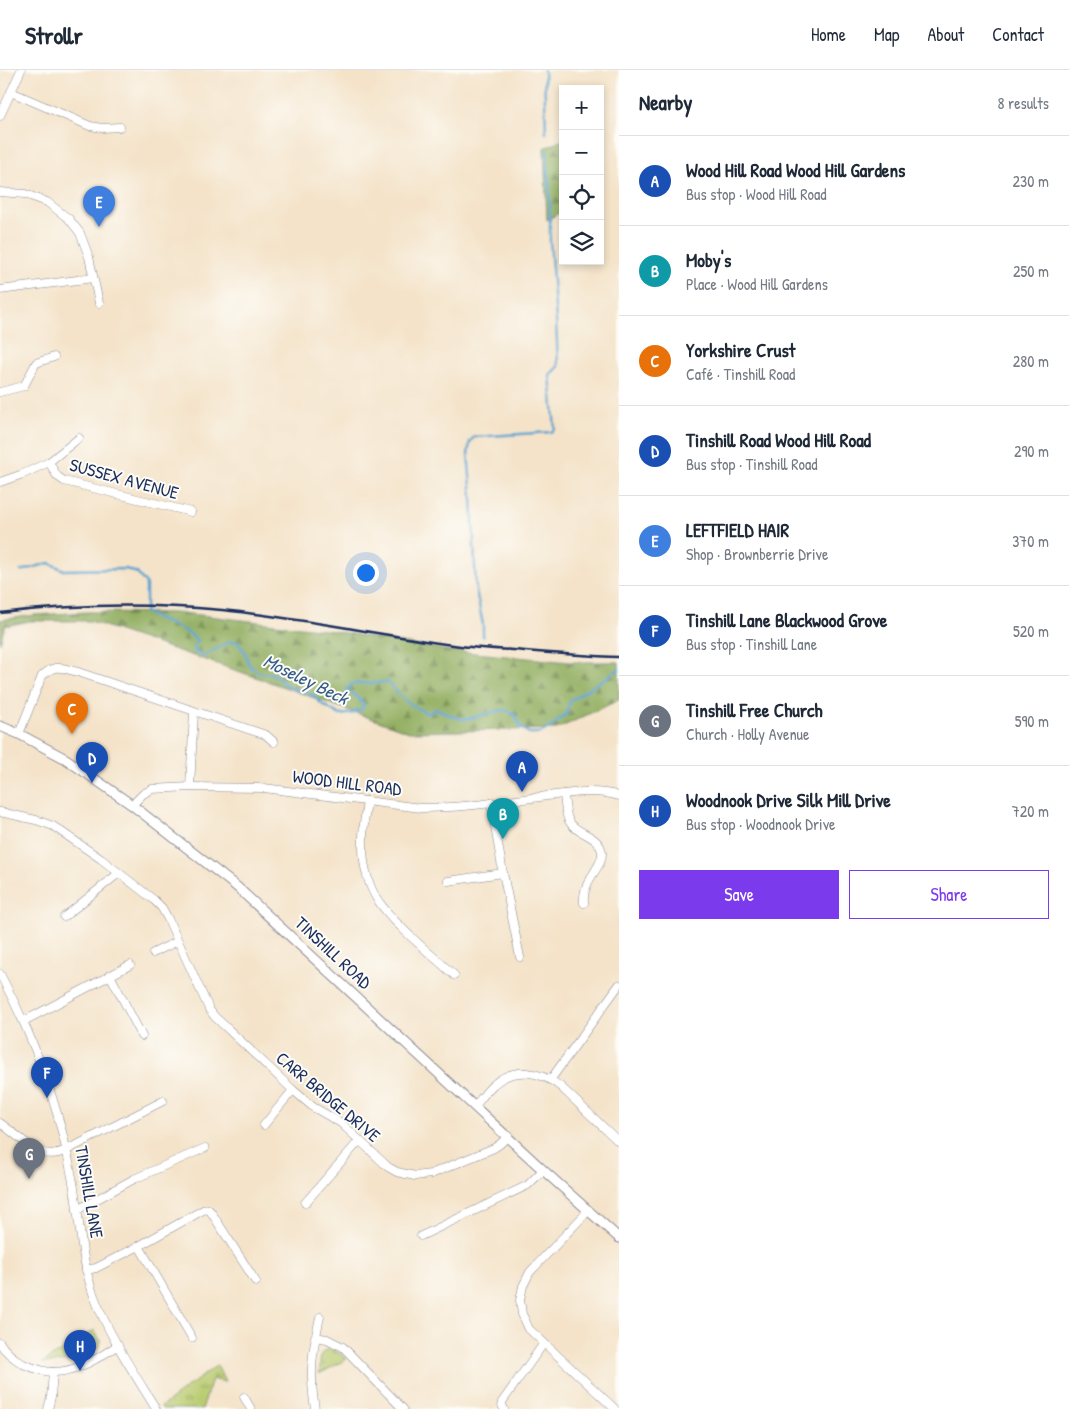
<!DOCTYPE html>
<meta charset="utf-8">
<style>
:root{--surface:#fff;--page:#f6f6f7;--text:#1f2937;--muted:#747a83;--line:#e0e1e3;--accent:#7c3aed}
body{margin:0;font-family:"Patrick Hand",sans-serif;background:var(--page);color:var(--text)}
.controls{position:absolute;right:15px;top:15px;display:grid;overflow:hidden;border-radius:0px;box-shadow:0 2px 8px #0003}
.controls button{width:45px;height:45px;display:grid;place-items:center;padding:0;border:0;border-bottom:1px solid var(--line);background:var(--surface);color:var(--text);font:25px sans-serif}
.you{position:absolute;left:365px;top:502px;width:18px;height:18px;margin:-12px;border:4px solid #fff;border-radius:50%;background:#1a73e8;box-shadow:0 0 0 8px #1a73e833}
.badge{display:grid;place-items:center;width:32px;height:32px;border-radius:50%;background:var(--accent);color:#fff;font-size:16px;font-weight:700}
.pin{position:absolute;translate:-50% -41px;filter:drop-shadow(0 1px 2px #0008)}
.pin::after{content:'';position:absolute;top:26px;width:18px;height:15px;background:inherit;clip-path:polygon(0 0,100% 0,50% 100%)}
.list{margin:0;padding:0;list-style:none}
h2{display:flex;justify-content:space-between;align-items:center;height:65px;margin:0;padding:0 20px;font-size:21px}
h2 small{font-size:16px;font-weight:400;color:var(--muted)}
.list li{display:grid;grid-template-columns:32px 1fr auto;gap:15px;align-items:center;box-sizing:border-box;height:90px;padding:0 20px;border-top:1px solid var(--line)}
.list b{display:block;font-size:19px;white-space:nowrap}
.list p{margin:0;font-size:16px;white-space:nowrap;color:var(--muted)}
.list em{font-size:16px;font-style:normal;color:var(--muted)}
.actions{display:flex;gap:10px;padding:15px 20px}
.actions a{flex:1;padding:11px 0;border:1px solid var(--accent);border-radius:0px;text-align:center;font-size:18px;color:var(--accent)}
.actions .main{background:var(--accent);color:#fff}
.icon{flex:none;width:28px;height:28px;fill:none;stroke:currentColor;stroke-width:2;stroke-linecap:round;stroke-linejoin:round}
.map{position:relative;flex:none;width:619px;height:1339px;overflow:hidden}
header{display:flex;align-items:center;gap:30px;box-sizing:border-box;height:70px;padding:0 25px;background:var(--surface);border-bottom:1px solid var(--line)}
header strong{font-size:24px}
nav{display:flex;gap:28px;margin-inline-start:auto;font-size:18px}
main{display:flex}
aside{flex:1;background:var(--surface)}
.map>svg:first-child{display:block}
.grass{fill:url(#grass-tufts);stroke:#6a7c66}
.forest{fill:url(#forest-firs);stroke:#566e5f}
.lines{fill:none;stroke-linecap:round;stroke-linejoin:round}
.stream{stroke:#59a2d0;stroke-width:2.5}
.minor-casing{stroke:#888994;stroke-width:9}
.tertiary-casing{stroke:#888994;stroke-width:11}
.minor{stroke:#fff;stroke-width:8}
.tertiary{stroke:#fff;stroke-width:9}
.rail{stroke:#1b2f5e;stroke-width:2.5}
.labels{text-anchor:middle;stroke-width:4;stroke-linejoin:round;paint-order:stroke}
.street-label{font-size:18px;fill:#1b2f5e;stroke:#fdfcf7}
.water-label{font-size:19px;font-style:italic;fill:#345d8c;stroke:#fdfcf7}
</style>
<header>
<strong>Strollr</strong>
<nav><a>Home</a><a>Map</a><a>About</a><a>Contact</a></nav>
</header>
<main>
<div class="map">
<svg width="619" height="1339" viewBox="0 0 619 1339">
<defs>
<pattern id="grass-tufts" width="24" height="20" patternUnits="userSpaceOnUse" patternTransform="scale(1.25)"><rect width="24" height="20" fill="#b8ca6d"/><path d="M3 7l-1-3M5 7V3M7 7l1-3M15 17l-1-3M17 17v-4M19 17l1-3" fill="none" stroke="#95a45d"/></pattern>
<pattern id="forest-firs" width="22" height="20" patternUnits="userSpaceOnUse" patternTransform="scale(1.25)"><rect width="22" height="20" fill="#92ae60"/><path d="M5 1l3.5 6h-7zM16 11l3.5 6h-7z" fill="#768e52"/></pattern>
</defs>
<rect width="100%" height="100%" fill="#fdfcf7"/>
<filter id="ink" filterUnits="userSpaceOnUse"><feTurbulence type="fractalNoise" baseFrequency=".02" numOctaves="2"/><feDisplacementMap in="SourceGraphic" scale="10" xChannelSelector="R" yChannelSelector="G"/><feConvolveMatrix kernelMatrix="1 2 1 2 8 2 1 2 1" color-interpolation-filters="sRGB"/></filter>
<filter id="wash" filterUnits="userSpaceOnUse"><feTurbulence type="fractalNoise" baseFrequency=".0096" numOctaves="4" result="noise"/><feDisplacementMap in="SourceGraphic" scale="20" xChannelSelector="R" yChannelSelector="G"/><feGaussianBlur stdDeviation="1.12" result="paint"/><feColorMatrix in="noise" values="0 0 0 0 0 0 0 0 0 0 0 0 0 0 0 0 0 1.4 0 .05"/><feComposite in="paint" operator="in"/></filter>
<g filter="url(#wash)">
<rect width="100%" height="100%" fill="#f4e3c9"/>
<g class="grass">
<path d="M94,1260L101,1271L100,1277C79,1289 66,1294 42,1293Z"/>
<path d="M328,1278L333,1279L347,1289L319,1304L321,1284Z"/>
<path d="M217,1295L225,1312L212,1309L202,1339H162L161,1337Z"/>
</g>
<g class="forest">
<path d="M563,70V141L547,150L544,78Z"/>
<path d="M89,542L183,543L334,561L444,580L569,592H619V630L557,659L409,662L267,611L90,551H30L5,556L0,573V550L35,545Z"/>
</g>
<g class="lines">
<g class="stream">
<path d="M544,0L546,63"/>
<path d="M21,501L49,493L64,500L126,499L137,503L146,514V538L145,542C161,553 186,557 198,571L194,577L195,582L204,586L229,572H237L245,582L249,595L259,603L273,604L283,613L293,619L310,623L322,634L340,645L354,643L357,640H361L364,635L357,627L346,620L352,614L388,612C401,628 408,634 427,643L437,639C445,642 455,649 463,649C484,650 512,624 520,657L529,663H540L549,658L566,644L570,631L619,599"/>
<path d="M483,567V555L476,520L472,428L468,384L470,372L474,367L551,362L555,359L550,305L558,297L556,250L550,171V131L547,80"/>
</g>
</g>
</g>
<g filter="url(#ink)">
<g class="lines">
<g class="minor-casing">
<g id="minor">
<path d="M11,22L90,56L102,58L120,57"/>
<path d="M0,46L21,0"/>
<path d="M0,122L25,124L47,132L69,149L80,163L89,187L99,233"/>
<path d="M0,220L93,208"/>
<path d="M0,322L24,316L36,293L54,287"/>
<path d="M49,392L79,368"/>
<path d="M0,412L23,404L49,392L57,406L64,411L191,442"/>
<path d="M19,664L42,606C56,593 61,598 78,602L266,665L274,672"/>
<path d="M190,717L194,642"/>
<path d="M564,724C565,733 565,744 569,751C576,765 600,764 602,783C603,798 582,809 584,833"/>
<path d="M367,731C365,746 362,762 363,777C363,794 368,815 377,829C395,856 430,883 454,905"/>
<path d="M491,733L503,803L520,887"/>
<path d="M132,735L143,724L152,719L190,717L264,718L421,738C461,738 500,732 539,727C566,724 593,718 619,726"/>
<path d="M0,742L36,750L53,756L101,789L154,830L162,838L168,849L209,939L214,946L293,1020L313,1037L341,1053L388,1097L397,1102L415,1106L431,1104L494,1078L500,1074L508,1066"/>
<path d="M448,811L503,803"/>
<path d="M64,847L119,803"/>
<path d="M153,883L178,871"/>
<path d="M0,904C34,968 59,1036 72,1107C80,1146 80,1188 94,1226C109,1266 134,1303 156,1339"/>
<path d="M110,905L142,966"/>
<path d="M24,951L130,895"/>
<path d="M551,1009L619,915"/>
<path d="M475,1036C481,1029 486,1021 493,1015C514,996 540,1001 561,1017L619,1072"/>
<path d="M0,1053C12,1061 31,1079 43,1083C51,1085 60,1083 67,1080L163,1031"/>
<path d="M264,1055L293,1020"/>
<path d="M305,1133L359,1071"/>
<path d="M77,1140L134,1109L205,1078"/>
<path d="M589,1140L530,1202L523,1216L520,1230L522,1244L529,1259L615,1339"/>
<path d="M421,1166L528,1115L543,1100"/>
<path d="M139,1176L192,1268"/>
<path d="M86,1200L96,1198L139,1176L203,1140L208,1139L211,1142L256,1212"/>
<path d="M315,1267L327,1269L343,1277L403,1339"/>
<path d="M0,1273C5,1282 15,1289 23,1294C33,1298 43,1302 53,1302C77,1302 99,1288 118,1275"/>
<path d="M244,1327L251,1339"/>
<path d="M48,1339L51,1327L53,1302"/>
<path d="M315,1339C309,1303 312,1282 320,1247"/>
<path d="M504,1339L502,1335V1332L544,1273"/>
</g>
</g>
<g class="tertiary-casing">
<path id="tertiary" d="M0,656L19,664L66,689L132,735L237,817L543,1100L619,1168"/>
</g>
<use href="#minor" class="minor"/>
<use href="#tertiary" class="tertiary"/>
<path class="rail" d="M0,543C74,534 148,533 222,540C300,548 376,564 453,575C473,578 494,579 514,580C549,583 584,586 619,587"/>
</g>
</g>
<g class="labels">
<g class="street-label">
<text transform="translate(124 409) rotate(15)" y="6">SUSSEX AVENUE</text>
<text transform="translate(347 713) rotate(7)" y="6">WOOD HILL ROAD</text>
<text transform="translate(333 883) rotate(43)" y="6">TINSHILL ROAD</text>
<text transform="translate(328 1027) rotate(40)" y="6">CARR BRIDGE DRIVE</text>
<text transform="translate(89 1122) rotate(80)" y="6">TINSHILL LANE</text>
</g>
<g class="water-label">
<text transform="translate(306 609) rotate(26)" y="7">Moseley Beck</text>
</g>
</g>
</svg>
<div class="controls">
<button>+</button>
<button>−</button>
<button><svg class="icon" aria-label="locate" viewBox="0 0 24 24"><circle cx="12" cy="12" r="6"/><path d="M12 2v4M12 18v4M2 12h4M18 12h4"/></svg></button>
<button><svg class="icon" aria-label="layers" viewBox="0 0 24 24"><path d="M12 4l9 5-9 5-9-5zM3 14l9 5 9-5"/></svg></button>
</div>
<div class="you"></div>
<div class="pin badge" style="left:522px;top:722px;background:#1a4fb4">A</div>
<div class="pin badge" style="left:503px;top:769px;background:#0f9aa8">B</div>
<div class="pin badge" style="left:72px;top:664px;background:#e8710a">C</div>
<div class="pin badge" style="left:92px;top:713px;background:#1a4fb4">D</div>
<div class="pin badge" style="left:99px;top:157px;background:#3f7fe0">E</div>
<div class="pin badge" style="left:47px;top:1028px;background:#1a4fb4">F</div>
<div class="pin badge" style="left:29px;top:1109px;background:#6b7280">G</div>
<div class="pin badge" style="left:80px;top:1301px;background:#1a4fb4">H</div>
</div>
<aside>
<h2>Nearby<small>8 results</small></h2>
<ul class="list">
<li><span class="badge" style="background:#1a4fb4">A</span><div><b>Wood Hill Road Wood Hill Gardens</b><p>Bus stop · Wood Hill Road</p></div><em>230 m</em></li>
<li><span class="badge" style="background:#0f9aa8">B</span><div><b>Moby's</b><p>Place · Wood Hill Gardens</p></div><em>250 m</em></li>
<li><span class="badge" style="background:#e8710a">C</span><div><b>Yorkshire Crust</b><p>Café · Tinshill Road</p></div><em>280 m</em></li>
<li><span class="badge" style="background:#1a4fb4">D</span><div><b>Tinshill Road Wood Hill Road</b><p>Bus stop · Tinshill Road</p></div><em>290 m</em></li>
<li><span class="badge" style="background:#3f7fe0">E</span><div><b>LEFTFIELD HAIR</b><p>Shop · Brownberrie Drive</p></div><em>370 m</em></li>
<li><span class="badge" style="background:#1a4fb4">F</span><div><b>Tinshill Lane Blackwood Grove</b><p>Bus stop · Tinshill Lane</p></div><em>520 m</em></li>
<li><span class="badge" style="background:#6b7280">G</span><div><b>Tinshill Free Church</b><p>Church · Holly Avenue</p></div><em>590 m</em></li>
<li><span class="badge" style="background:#1a4fb4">H</span><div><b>Woodnook Drive Silk Mill Drive</b><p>Bus stop · Woodnook Drive</p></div><em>720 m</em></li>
</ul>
<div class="actions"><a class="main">Save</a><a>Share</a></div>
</aside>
</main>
